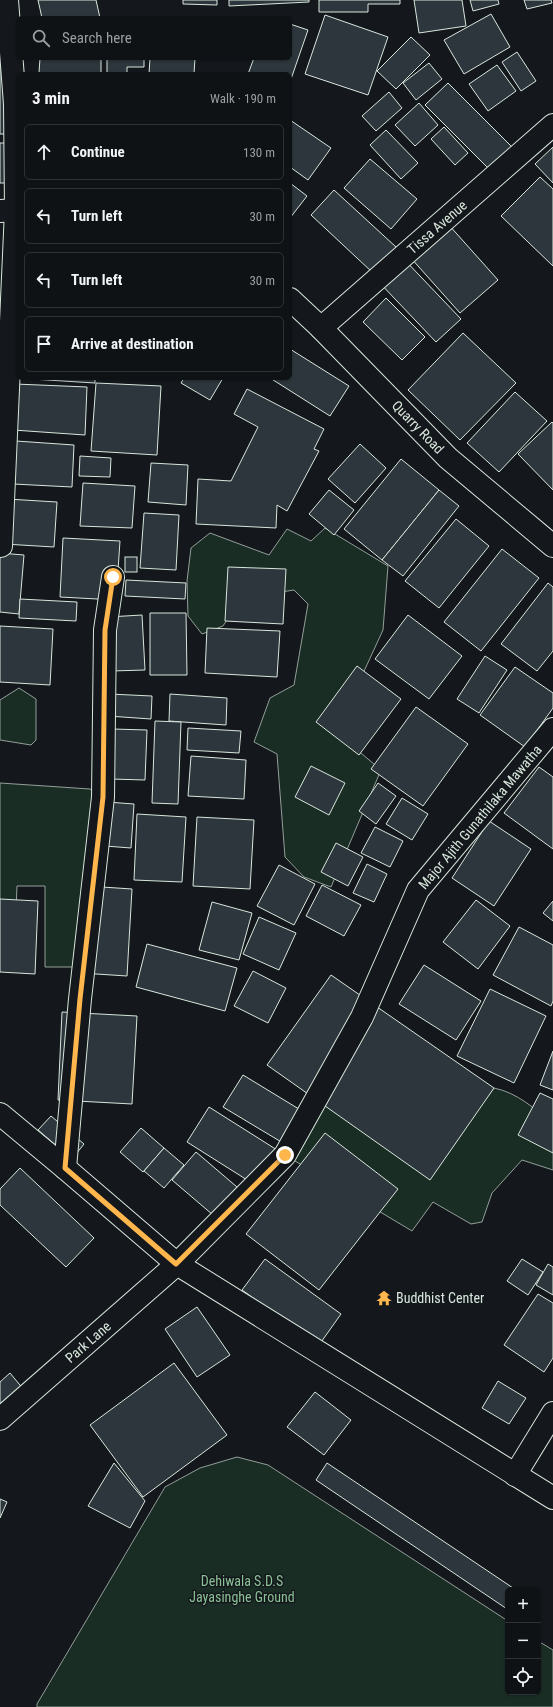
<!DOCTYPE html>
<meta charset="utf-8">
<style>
:root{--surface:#0f1215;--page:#181b1e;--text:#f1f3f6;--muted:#9b9ea0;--line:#2f3234}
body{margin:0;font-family:"Roboto Condensed",sans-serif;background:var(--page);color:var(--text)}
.controls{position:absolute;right:12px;bottom:12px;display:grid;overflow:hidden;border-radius:6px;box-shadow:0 1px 3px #0004}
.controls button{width:36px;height:36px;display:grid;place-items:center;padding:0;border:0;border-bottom:1px solid var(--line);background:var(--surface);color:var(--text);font:20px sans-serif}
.stop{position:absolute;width:12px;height:12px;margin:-9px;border:3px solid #ffb74d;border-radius:50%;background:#fff}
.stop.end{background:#ffb74d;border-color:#fff;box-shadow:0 1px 4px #0008}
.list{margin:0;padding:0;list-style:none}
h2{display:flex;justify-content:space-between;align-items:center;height:52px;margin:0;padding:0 16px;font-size:17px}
h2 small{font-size:13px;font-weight:400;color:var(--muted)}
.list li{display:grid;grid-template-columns:26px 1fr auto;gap:12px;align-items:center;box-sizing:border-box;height:56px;margin:0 8px 8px;padding:0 8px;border:1px solid var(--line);border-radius:6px}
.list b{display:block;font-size:15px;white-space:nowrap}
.list em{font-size:13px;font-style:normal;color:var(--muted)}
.icon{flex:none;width:22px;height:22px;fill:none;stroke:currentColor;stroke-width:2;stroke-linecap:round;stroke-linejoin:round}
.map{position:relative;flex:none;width:553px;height:1707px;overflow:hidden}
.search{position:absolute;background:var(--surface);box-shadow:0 1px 3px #0004;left:16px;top:16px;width:276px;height:44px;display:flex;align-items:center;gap:10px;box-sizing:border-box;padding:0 14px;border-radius:6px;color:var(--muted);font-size:15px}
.panel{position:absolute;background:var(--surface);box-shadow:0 1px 3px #0004;left:16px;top:72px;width:276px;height:308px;border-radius:6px}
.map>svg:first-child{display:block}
.green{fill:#1a2d24;stroke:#939e99}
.building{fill:#2c363c;stroke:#d8e6dc}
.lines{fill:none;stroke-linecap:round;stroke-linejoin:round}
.street-casing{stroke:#d8e6dc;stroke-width:24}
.secondary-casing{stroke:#d8e6dc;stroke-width:24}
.primary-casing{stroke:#d8e6dc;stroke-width:24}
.street{stroke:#14181c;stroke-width:22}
.secondary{stroke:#14181c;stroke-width:22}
.primary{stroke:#14181c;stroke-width:22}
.route{stroke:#ffb74d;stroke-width:5}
.labels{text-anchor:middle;stroke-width:3;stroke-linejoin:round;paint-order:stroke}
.street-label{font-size:14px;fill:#d8e6dc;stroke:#14181c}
.poi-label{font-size:14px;fill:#d8e6dc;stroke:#14181c;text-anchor:start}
.park-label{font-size:14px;fill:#8ac095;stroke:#14181c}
</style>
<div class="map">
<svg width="553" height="1707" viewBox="0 0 553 1707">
<rect width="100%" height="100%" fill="#14181c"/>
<g class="green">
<path d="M325,528L388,566L383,630L336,732L381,770L331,887L304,877L285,857L277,754L254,742L270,698L294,685L308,604L294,590L241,598L223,626L202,634L188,616L187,581L191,548L210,533L269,555L287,529L311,541Z"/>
<path d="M19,688L36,699V740L31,745L0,740V700Z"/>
<path d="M0,783L90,789L103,797L84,967H45V886H17L16,910H0Z"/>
<path d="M327,1082L440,1158L494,1088C518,1093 535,1109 553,1124V1170L522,1160L492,1193L482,1222L471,1224L433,1202L412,1231L285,1155Z"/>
<path d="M237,1457L268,1465L508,1621V1692H538V1641L553,1650V1707H37V1704L165,1487L200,1468Z"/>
</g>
<g class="building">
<path d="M38,0H96L100,18H42Z"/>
<path d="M183,0H217V5L183,4Z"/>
<path d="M229,0H309V2L229,6Z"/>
<path d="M319,0H400V4H368V12H319Z"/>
<path d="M414,0H462L466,26L419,33Z"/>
<path d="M470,0H498L499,4L473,11Z"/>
<path d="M524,0H551L552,3L527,9Z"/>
<path d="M491,14L510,47L464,74L444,40Z"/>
<path d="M325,15L388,37L368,95L305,74Z"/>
<path d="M290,24L308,30L290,82V74H248L254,58H290Z"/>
<path d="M411,37L430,55L396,89L377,71Z"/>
<path d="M517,52L536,81L521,91L502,62Z"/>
<path d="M40,58H101V74L39,73Z"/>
<path d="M107,58H144V67H127V73H107Z"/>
<path d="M150,58H195L194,74H149Z"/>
<path d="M0,62H7L9,134H0Z"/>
<path d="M429,63L442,79L416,100L403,83Z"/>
<path d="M497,65L516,91L488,111L469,84Z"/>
<path d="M448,83L514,149L491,171L425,105Z"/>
<path d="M389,92L402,108L376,131L362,116Z"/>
<path d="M419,103L438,125L415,146L395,125Z"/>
<path d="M290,120L331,148L308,180L290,167Z"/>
<path d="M444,127L468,153L455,165L431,139Z"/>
<path d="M386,130L418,163L401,179L370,145Z"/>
<rect x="0" y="143" width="14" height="40"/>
<path d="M553,147V183L535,164Z"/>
<path d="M370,159L417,199L391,229L344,188Z"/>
<path d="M540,177L553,189V266L501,216Z"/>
<path d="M290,183L307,196L290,218Z"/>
<path d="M334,190L396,247L372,272L311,215Z"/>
<path d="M448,224L498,280L460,313L410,257Z"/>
<path d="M400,255L461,319L436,342L376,279Z"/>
<path d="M386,298L425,337L402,360L363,322Z"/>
<path d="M463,333L516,383L460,440L408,390Z"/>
<path d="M290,349L349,386L330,416L270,378H290Z"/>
<path d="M15,378H95V383Z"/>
<path d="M184,378H223L210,400L181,383Z"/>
<path d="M96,383L161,386L157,455L91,451Z"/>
<path d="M15,384L87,387L85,435L13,430Z"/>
<path d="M247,389L324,429L314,449L319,451L287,511L277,505L276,528L196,524L198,479L231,481L258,427L234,414Z"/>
<path d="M515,392L547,421L499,472L467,443Z"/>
<path d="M552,422L553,423V490L518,454Z"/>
<path d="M16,441L74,445L72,487L13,484Z"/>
<path d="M360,444L386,468L355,503L328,479Z"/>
<path d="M80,456L111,458L110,477L79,476Z"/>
<path d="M401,459L439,490L382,560L344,529Z"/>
<path d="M151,463L188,465L186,505L148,502Z"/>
<path d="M83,483L135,486L132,528L80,526Z"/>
<path d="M329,490L354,510L334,535L309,514Z"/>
<path d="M439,490L459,506L403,576L382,560Z"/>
<path d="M7,499L57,502L54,547L4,544Z"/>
<path d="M144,513L179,515L176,570L140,568Z"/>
<path d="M456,519L489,546L439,608L405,581Z"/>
<path d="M63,538L120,541L116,600L60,597Z"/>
<path d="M502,549L539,578L481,651L444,622Z"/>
<path d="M0,553L24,555L19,614L0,612Z"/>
<rect x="125" y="557" width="12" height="15"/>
<path d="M228,567L286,569L283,624L225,621Z"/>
<path d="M126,580L186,583L185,599L125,596Z"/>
<path d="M548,583L553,587V651L537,671L501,644Z"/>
<path d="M20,599L77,602L76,621L19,618Z"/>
<path d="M150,613H186L187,675H150Z"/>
<path d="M142,615L145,670L111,671L108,617Z"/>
<path d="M408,615L462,656L429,699L375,659Z"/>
<path d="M0,626L53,629L50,685L0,682Z"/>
<path d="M207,628L280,631L277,677L205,673Z"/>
<path d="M485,656L507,670L479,713L457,699Z"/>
<path d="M357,666L401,699L359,755L316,722Z"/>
<path d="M515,667L553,693V708L525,747L480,715Z"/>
<path d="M109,694L152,696L151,719L108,716Z"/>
<path d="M170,694L227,698L226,725L169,721Z"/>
<path d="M416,707L468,744L423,806L371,769Z"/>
<path d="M155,721L181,722L178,804L152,803Z"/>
<path d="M188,728L241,731L239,753L187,750Z"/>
<path d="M113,729L147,730L145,780L111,779Z"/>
<path d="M191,756L246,760L244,799L188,796Z"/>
<path d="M311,766L345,783L329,815L295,797Z"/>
<path d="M539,767L553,777V849L504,813Z"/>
<path d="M378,783L396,796L376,824L359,811Z"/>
<path d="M402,798L428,814L412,840L386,824Z"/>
<path d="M107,802L134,804L131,848L105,846Z"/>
<path d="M137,814L186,817L182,882L134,880Z"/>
<path d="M197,817L254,820L250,889L193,886Z"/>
<path d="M489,821L531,849L494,906L452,878Z"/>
<path d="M375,827L403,841L390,867L361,853Z"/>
<path d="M336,843L363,857L348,886L321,872Z"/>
<path d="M367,864L387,874L374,902L353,893Z"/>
<path d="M279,865L315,884L294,925L257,906Z"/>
<path d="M322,885L361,905L344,936L306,916Z"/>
<path d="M87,886L132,889L127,976L81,973Z"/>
<path d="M0,899L38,901L35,974L0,972Z"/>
<path d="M476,900L510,926L478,969L443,942Z"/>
<path d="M553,901V921L543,913Z"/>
<path d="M212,902L252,913L239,960L199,950Z"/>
<path d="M259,917L296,933L279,970L243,954Z"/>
<path d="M519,927L553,945V1001L551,1006L493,975Z"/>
<path d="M147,944L237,968L225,1011L136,987Z"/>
<path d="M424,965L481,1001L456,1040L399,1004Z"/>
<path d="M253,971L286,988L268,1023L234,1006Z"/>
<path d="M331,975L494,1088L430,1180L267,1065Z"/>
<path d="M490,989L546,1016L514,1083L457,1056Z"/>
<path d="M62,1012L137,1016L132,1104L58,1100Z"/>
<path d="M553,1051V1090L540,1085Z"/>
<path d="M243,1075L312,1117L293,1149L223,1107Z"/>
<path d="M540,1093L553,1099V1153L518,1135Z"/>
<path d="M209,1107L285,1155L263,1190L187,1142Z"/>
<path d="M51,1116L84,1144L72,1159L38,1130Z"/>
<path d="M141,1128L164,1148L143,1172L120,1152Z"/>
<path d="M325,1133L398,1189L319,1290L246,1234Z"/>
<path d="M164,1148L184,1165L164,1188L144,1171Z"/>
<path d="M196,1152L237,1187L213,1215L172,1180Z"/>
<path d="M20,1168L94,1238L66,1267L0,1205V1189Z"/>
<path d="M265,1259L341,1314L319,1345L242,1290Z"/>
<path d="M522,1259L543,1272L528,1295L507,1281Z"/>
<path d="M548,1264L553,1267V1295L536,1285Z"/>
<path d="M538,1294L553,1303V1358L544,1372L504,1345Z"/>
<path d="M197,1307L230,1355L197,1377L165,1329Z"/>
<path d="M174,1363L227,1435L143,1497L90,1425Z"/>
<path d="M10,1373L24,1390L0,1411V1382Z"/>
<path d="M498,1381L526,1398L509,1424L482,1408Z"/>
<path d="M315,1392L351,1420L324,1455L287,1427Z"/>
<path d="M114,1463L145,1501L130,1528L88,1506Z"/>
<path d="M327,1463L516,1590H508L507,1609L316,1480Z"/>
<path d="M0,1499L7,1502L0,1518Z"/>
</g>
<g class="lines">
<g class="street-casing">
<g id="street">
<path d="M321,328L553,125"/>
<path d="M1,546L16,210L15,104L7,0"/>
<path d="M65,1168L80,999L103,797L105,630L113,577"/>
<path d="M0,1419L177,1264L285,1155L362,1017L418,890L553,729"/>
<path d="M515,1475L553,1413"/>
</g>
</g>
<g class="secondary-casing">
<g id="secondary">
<path d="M0,211L18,210"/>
<path d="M290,299L321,328L448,458L553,546"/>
</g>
</g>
<g class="primary-casing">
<path id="primary" d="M0,1114L65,1168L177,1264L553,1498"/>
</g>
<use href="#street" class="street"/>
<use href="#secondary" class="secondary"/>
<use href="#primary" class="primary"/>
</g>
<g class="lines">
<path class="route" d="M113,577L105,630L103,797L80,999L65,1168L176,1264L285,1155"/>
</g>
<defs>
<g id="temple-bare" transform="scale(1.2)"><path d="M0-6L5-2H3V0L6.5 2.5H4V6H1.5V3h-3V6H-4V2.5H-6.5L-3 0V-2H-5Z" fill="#ffb74d" stroke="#14181c" stroke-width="2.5" paint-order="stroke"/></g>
</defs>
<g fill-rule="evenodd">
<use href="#temple-bare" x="384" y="1298"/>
</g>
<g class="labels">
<g class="street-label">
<text transform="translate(437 227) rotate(-41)" y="5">Tissa Avenue</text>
<text transform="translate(418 427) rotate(46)" y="5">Quarry Road</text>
<text transform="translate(480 817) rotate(-50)" y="5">Major Ajith Gunathilaka Mawatha</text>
<text transform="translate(88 1342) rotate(-41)" y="5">Park Lane</text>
</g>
<g class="poi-label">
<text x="396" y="1303">Buddhist Center</text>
</g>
<g class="park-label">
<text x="242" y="1586">Dehiwala S.D.S<tspan x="242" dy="16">Jayasinghe Ground</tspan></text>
</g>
</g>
</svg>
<div class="controls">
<button>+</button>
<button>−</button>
<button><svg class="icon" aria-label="locate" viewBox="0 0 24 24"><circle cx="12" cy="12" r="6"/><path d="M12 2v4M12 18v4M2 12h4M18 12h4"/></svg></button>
</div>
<div class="stop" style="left:113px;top:577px"></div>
<div class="stop end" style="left:285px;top:1155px"></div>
<div class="search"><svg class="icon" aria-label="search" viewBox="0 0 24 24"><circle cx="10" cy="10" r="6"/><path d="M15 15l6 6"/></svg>Search here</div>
<section class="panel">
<h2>3 min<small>Walk · 190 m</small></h2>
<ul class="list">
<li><svg class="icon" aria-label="ahead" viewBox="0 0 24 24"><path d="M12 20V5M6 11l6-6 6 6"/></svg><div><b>Continue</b></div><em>130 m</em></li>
<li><svg class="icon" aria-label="left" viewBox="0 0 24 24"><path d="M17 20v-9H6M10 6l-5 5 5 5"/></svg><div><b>Turn left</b></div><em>30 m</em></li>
<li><svg class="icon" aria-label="left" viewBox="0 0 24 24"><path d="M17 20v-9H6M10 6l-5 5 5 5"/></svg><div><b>Turn left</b></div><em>30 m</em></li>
<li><svg class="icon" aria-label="arrive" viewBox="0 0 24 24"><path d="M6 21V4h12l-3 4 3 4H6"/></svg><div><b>Arrive at destination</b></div></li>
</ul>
</section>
</div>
